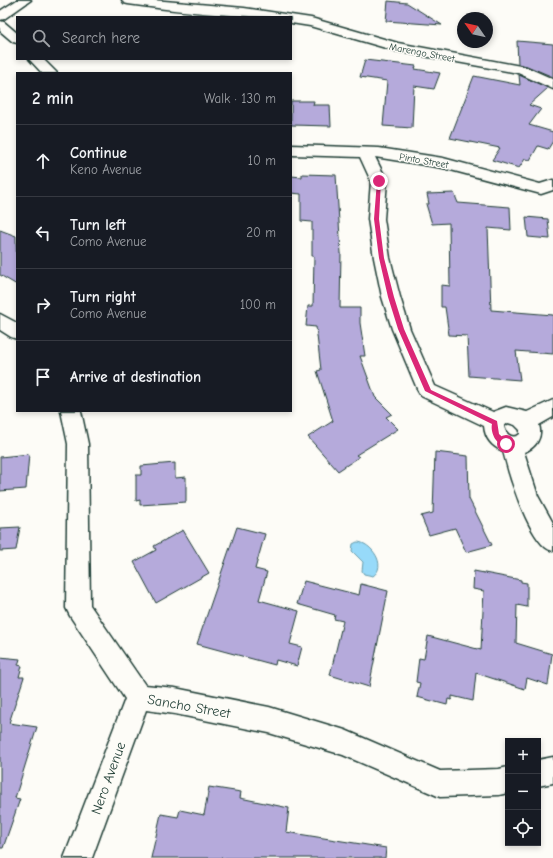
<!DOCTYPE html>
<meta charset="utf-8">
<style>
:root{--surface:#171b24;--page:#20242c;--text:#f1f3f6;--muted:#9ea1a6;--line:#363941}
body{margin:0;font-family:"Comic Neue",sans-serif;background:var(--page);color:var(--text)}
.controls{position:absolute;right:12px;bottom:12px;display:grid;overflow:hidden;border-radius:0px;box-shadow:0 2px 6px #0003}
.controls button{width:36px;height:36px;display:grid;place-items:center;padding:0;border:0;border-bottom:1px solid var(--line);background:var(--surface);color:var(--text);font:20px sans-serif}
.compass{position:absolute;left:457px;top:12px;width:36px;height:36px;border-radius:50%;background:var(--surface);box-shadow:0 2px 6px #0003;rotate:304deg}
.stop{position:absolute;width:12px;height:12px;margin:-9px;border:3px solid #db2777;border-radius:50%;background:#fff}
.stop.end{background:#db2777;border-color:#fff;box-shadow:0 1px 4px #0008}
.list{margin:0;padding:0;list-style:none}
h2{display:flex;justify-content:space-between;align-items:center;height:52px;margin:0;padding:0 16px;font-size:17px}
h2 small{font-size:13px;font-weight:400;color:var(--muted)}
.list li{display:grid;grid-template-columns:26px 1fr auto;gap:12px;align-items:center;box-sizing:border-box;height:72px;padding:0 16px;border-top:1px solid var(--line)}
.list b{display:block;font-size:15px;white-space:nowrap}
.list p{margin:0;font-size:13px;white-space:nowrap;color:var(--muted)}
.list em{font-size:13px;font-style:normal;color:var(--muted)}
.icon{flex:none;width:22px;height:22px;fill:none;stroke:currentColor;stroke-width:2;stroke-linecap:round;stroke-linejoin:round}
.map{position:relative;flex:none;width:553px;height:858px;overflow:hidden}
.search{position:absolute;background:var(--surface);box-shadow:0 2px 6px #0003;left:16px;top:16px;width:276px;height:44px;display:flex;align-items:center;gap:10px;box-sizing:border-box;padding:0 14px;border-radius:0px;color:var(--muted);font-size:15px}
.panel{position:absolute;background:var(--surface);box-shadow:0 2px 6px #0003;left:16px;top:72px;width:276px;height:340px;border-radius:0px}
.map>svg:first-child{display:block}
.water{fill:#97daf9;stroke:#679baa}
.building{fill:#b5aadb;stroke:#1f3d34}
.lines{fill:none;stroke-linecap:round;stroke-linejoin:round}
.street-casing{stroke:#1f3d34;stroke-width:3}
.street{fill:#fdfcf7;fill-rule:evenodd}
.route{fill:#db2777}
.labels{text-anchor:middle;stroke-width:3;stroke-linejoin:round;paint-order:stroke}
.far-street-label{font-size:10px;fill:#1f3d34;stroke:#fdfcf7}
.near-street-label{font-size:14px;fill:#1f3d34;stroke:#fdfcf7}
</style>
<div class="map">
<svg width="553" height="858" viewBox="0 0 553 858">
<rect width="100%" height="100%" fill="#fdfcf7"/>
<filter id="ink" filterUnits="userSpaceOnUse"><feTurbulence type="fractalNoise" baseFrequency=".025" numOctaves="2"/><feDisplacementMap in="SourceGraphic" scale="8" xChannelSelector="R" yChannelSelector="G"/><feConvolveMatrix kernelMatrix="1 2 1 2 8 2 1 2 1" color-interpolation-filters="sRGB"/></filter>
<g filter="url(#ink)">
<path class="water" d="M357,542C371,542 388,566 373,576L364,574L362,571L363,562L352,551L353,544Z"/>
<g class="building">
<path d="M388,1L407,3L442,25L386,21Z"/>
<path d="M517,41L553,44V77L527,66L518,64Z"/>
<path d="M365,60L416,66L415,69L440,73L434,89L414,86L412,128L383,126L387,81L360,77Z"/>
<path d="M519,75L548,88L529,105L541,109L529,125L553,132V141L548,149L538,146L530,160L525,159L519,168L492,160L500,148L450,138L474,76L520,85Z"/>
<path d="M291,101H314L313,105H330L331,126L291,125Z"/>
<path d="M302,174L336,175L341,253L340,308H360V323L365,356H360L375,397L392,414L386,417L398,429L356,455L359,457L338,471L308,437L333,421L317,371L321,370L316,327L306,326L308,306H313L314,256H312V222L301,221V194L291,193V176L302,177Z"/>
<path d="M454,193L458,203L510,207L511,230L488,228L491,310L553,315V354L516,351L520,380L469,376L467,336L449,335L445,307H441V285L450,286L449,223L432,224L426,204H429L427,194Z"/>
<path d="M526,217L548,219L550,239L528,237Z"/>
<path d="M0,230L16,236L17,285L0,275Z"/>
<path d="M435,452L468,456L469,499L492,545L466,552L455,528L429,535L421,516L433,513Z"/>
<path d="M29,454L26,489L0,491V457Z"/>
<path d="M175,463V478L186,477V502L140,505V500L136,501V475H141V466Z"/>
<path d="M20,527L16,550L0,551V528Z"/>
<path d="M237,527L265,534L255,569L267,572L259,600L299,611L290,644L302,647L297,666L276,660L275,665L197,644Z"/>
<path d="M183,530L209,573L156,603L134,562L156,550L154,546Z"/>
<path d="M474,571L521,580V582L527,583V607L517,605L516,643L552,654L548,685L527,678L525,689L476,673L473,701L452,696V700L448,699L447,705L417,697L420,683L416,682L419,658L424,659L428,636L481,650L484,591L473,589Z"/>
<path d="M304,581L359,595L361,584L388,591L369,687L330,675L343,621L334,619L335,615L297,604Z"/>
<path d="M0,657L20,659L18,665L22,666L19,677H24L9,723L37,727L15,798L20,799L3,848H0Z"/>
<path d="M209,787L241,792L240,798L289,808L286,832L386,848L385,858H151L161,814L178,817L180,810L204,815Z"/>
</g>
<g class="lines">
<g class="street-casing">
<g id="street">
<path d="M17,0H31L4,19L0,20V11Z"/>
<path d="M122,0H153L244,8L311,18L398,43L526,67L553,79V89L518,73L396,51L310,26L291,23V17C237,17 182,12 128,4L124,3Z"/>
<path d="M0,21L4,22L17,33V43L13,42L0,31Z"/>
<path d="M29,59H43L57,73H42Z"/>
<path d="M291,145L379,148L443,158L540,184L553,180V190L541,194L443,168L375,157L387,181L384,219L390,258L400,297L410,329L435,386L493,412L506,407L527,412L553,400V417L539,425C543,437 536,448 524,452L538,496L553,523V551C550,550 547,549 545,547C526,530 509,476 503,451C492,447 485,438 484,426L421,396L418,391L392,329L382,297L374,258L368,219L371,181L360,157L291,155ZM508,423L515,425L520,430V434L517,436C510,438 505,433 504,426Z"/>
<path d="M0,314L17,323V339L11,337L0,330Z"/>
<path d="M61,411H81L88,444L90,605L145,685L175,688L269,707L345,730L440,771L499,769L508,767V793L499,795L440,797L343,755L269,733L175,714L146,710L92,858H64L125,699L70,616L66,608L68,444Z"/>
<path d="M553,757V783L538,786V760Z"/>
</g>
</g>
<use href="#street" class="street"/>
</g>
</g>
<path class="route" d="M379,179L381,181L379,219L384,258L394,297L404,329L431,390L497,421L499,434L508,442V446C497,447 490,433 492,424L425,391L398,329L388,297L379,258L374,219L377,181Z"/>
<g class="labels">
<g class="far-street-label">
<text transform="translate(422 52) rotate(11)" y="4">Marengo Street</text>
<text transform="translate(424 160) rotate(10)" y="4">Pinto Street</text>
</g>
<g class="near-street-label">
<text transform="translate(189 706) rotate(10)" y="5">Sancho Street</text>
<text transform="translate(108 778) rotate(-70)" y="5">Nero Avenue</text>
</g>
</g>
</svg>
<div class="controls">
<button>+</button>
<button>−</button>
<button><svg class="icon" aria-label="locate" viewBox="0 0 24 24"><circle cx="12" cy="12" r="6"/><path d="M12 2v4M12 18v4M2 12h4M18 12h4"/></svg></button>
</div>
<svg class="compass" viewBox="-18 -18 36 36"><path d="M0-13l5 13h-10z" fill="#e53935"/><path d="M0 13l5-13h-10z" fill="#9ea1a6"/></svg>
<div class="stop" style="left:506px;top:444px"></div>
<div class="stop end" style="left:379px;top:181px"></div>
<div class="search"><svg class="icon" aria-label="search" viewBox="0 0 24 24"><circle cx="10" cy="10" r="6"/><path d="M15 15l6 6"/></svg>Search here</div>
<section class="panel">
<h2>2 min<small>Walk · 130 m</small></h2>
<ul class="list">
<li><svg class="icon" aria-label="ahead" viewBox="0 0 24 24"><path d="M12 20V5M6 11l6-6 6 6"/></svg><div><b>Continue</b><p>Keno Avenue</p></div><em>10 m</em></li>
<li><svg class="icon" aria-label="left" viewBox="0 0 24 24"><path d="M17 20v-9H6M10 6l-5 5 5 5"/></svg><div><b>Turn left</b><p>Como Avenue</p></div><em>20 m</em></li>
<li><svg class="icon" aria-label="right" viewBox="0 0 24 24"><path d="M7 20v-9h11M14 6l5 5-5 5"/></svg><div><b>Turn right</b><p>Como Avenue</p></div><em>100 m</em></li>
<li><svg class="icon" aria-label="arrive" viewBox="0 0 24 24"><path d="M6 21V4h12l-3 4 3 4H6"/></svg><div><b>Arrive at destination</b></div></li>
</ul>
</section>
</div>
